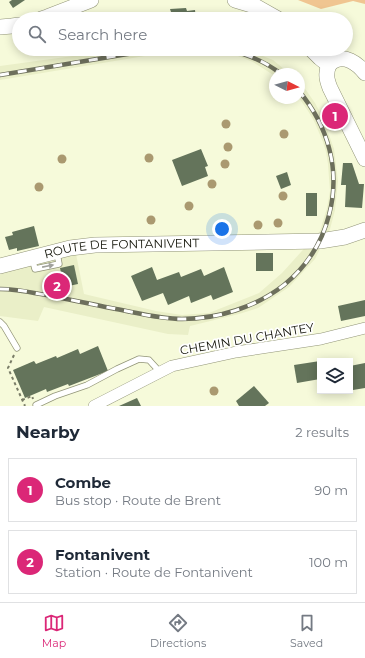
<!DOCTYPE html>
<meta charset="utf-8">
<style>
:root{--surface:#fff;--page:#f6f6f7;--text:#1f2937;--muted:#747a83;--line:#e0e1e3;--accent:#db2777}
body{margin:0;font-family:Montserrat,sans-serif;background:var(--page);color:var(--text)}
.controls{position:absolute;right:12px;bottom:12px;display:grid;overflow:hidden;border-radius:0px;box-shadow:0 2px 10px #0003}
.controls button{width:36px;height:36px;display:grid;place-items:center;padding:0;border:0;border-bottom:1px solid var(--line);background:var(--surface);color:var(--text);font:20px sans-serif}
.compass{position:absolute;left:269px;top:68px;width:36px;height:36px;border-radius:50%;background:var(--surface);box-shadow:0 2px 10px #0003;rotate:96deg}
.you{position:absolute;left:222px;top:229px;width:14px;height:14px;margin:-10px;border:3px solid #fff;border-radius:50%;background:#1a73e8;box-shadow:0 0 0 6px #1a73e833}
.badge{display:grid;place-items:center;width:26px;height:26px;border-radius:50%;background:var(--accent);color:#fff;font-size:13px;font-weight:700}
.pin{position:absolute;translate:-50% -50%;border:2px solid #fff;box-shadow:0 1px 4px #0006}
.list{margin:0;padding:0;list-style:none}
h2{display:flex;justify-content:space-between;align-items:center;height:52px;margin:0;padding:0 16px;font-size:17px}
h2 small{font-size:13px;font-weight:400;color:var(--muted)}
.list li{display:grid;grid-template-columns:26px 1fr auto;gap:12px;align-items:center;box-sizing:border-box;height:64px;margin:0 8px 8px;padding:0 8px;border:1px solid var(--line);border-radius:0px}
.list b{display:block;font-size:15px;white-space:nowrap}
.list p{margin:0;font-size:13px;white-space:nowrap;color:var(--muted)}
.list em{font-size:13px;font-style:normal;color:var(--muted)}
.icon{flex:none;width:22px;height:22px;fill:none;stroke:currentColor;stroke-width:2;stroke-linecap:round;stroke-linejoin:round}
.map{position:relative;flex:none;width:365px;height:406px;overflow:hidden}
.search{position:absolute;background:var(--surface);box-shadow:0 2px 10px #0003;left:12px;right:12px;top:12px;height:44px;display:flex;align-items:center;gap:10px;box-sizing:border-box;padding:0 14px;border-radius:22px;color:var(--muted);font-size:15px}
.sheet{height:196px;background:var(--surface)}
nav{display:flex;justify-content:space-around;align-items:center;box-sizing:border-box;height:56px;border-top:1px solid var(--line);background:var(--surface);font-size:11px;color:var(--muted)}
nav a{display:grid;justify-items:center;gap:2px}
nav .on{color:var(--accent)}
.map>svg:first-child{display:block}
.built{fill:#eaefc8}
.green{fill:#f0c591}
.building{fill:#64745b}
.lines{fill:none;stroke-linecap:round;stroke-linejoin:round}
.lane-casing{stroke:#929578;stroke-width:7}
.street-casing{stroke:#929578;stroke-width:12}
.secondary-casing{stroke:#929578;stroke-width:16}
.path{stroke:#7a7d68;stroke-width:2;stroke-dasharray:3 3;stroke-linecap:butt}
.lane{stroke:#fff;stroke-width:5.5}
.street{stroke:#fff;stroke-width:11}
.secondary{stroke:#fff;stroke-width:15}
.rail-casing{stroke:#6d6f5c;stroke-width:4.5}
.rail{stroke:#fff;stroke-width:3;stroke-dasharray:9;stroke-linecap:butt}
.tree{fill:#aa9970}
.oneway{fill:#a0a19c}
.labels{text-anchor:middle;stroke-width:3.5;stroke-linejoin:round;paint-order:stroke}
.street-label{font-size:12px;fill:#121308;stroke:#fff}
</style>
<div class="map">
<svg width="365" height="406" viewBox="0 0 365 406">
<rect width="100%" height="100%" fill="#f6fada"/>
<g class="built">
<path d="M124,49H196L175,51L0,80V66Z"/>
<path d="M199,49H245L273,60L290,74H275V76L253,62L238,56L224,52Z"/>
<path d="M299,83L306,90L315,103L323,118L334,149L338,181L335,210L330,229L315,259L289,287L258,308L239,314L190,326L188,335L168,334L44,307L38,321L0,316V273L76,254L84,294L156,311L182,315L209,313L259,293L282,273L320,231L327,208L330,191L329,178L328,164L326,152L323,142L314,121L308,111L299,98Z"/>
</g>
<path class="green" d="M298,0H365V4L353,1L321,9Z"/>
<g class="building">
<path d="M12,0H25L13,8L9,2Z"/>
<path d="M186,8L187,11L195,10L196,19H163L162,13L171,12L170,9Z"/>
<path d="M125,15V18L134,17V19H109V16Z"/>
<path d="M201,149L208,166L205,167L208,176L182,186L172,160Z"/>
<path d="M343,163H352L359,184H364L362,208L345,207L346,185H341Z"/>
<path d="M287,172L291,185L281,189L276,176Z"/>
<rect x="306" y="193" width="11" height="23"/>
<path d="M34,226L39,246L17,251V248L9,250L5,237L13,235L12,232Z"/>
<rect x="256" y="253" width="17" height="18"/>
<path d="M74,265L78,284L64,287L60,268Z"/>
<path d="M152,267L157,280L179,272L181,277L201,269L204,276L224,267L233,292L213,300L211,295L191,303L189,296L168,305L163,293L142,301L131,276Z"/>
<path d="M365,300V316L341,321L338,306Z"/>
<path d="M98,346L108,371L69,386L68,384L47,392L46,389L25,398L13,370L34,361L36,364L56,356L57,358L78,349L80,354Z"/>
<path d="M320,361V379L297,383L294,365Z"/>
<path d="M365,363V388L353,390L350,366Z"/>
<path d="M254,386L269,403L265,406H239L236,401Z"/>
<path d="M137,398L141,406H119Z"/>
</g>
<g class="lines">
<g class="lane-casing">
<g id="lane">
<path d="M32,258L35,269L59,264L57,253"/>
<path d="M0,322L4,326L17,348"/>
<path d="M36,405L55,396L87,385L117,369L139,359L149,360L160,372"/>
</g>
</g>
<g class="street-casing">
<path id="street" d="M94,406L172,366L236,352L321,339L365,328"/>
</g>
<g class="secondary-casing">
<g id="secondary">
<path d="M235,0L255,6L278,19"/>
<path d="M41,19L47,17L91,0"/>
<path d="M0,27L12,26L19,25"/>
<path d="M311,49L320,58L329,65"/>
<path d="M365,73C358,64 344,53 332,62C329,64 327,69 327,73C326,78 328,83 330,88L365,159"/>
<path id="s1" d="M0,266L70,248L95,245L320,241L345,237L365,230"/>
</g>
</g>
<g class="path">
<path d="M50,289V275"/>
<path d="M14,355L8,368L25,406"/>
<path d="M22,400L32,396L33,399"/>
</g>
<use href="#lane" class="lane"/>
<use href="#street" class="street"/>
<use href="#secondary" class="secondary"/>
<g class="rail-casing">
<g id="rail">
<path d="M227,49C246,54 265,61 281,74"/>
<path d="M0,75L158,49"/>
<path d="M0,289C17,289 34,293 51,296C73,300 95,305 116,309C138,313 160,319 182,319C218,319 256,307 284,285C306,267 322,243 329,215C341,170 328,126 299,91"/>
</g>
</g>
<use href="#rail" class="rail"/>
</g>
<g class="tree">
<circle cx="226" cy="124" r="4.5"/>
<circle cx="284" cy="134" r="4.5"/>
<circle cx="228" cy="147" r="4.5"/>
<circle cx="149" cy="158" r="4.5"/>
<circle cx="62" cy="159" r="4.5"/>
<circle cx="225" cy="164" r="4.5"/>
<circle cx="212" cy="184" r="4.5"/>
<circle cx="39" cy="187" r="4.5"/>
<circle cx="283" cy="196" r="4.5"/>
<circle cx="189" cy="206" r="4.5"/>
<circle cx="151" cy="220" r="4.5"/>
<circle cx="278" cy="223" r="4.5"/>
<circle cx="258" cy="225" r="4.5"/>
<circle cx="214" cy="391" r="4.5"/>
</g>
<defs><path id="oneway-solid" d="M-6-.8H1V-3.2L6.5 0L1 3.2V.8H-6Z"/></defs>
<use class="oneway" href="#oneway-solid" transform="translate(48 266) rotate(-11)"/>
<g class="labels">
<g class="street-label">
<text dy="4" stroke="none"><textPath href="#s1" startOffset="124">ROUTE DE FONTANIVENT</textPath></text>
<text transform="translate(247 339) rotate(-10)" y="4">CHEMIN DU CHANTEY</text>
</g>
</g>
</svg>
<div class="controls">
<button><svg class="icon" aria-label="layers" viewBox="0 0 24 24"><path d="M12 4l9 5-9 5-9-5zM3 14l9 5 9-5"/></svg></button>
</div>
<svg class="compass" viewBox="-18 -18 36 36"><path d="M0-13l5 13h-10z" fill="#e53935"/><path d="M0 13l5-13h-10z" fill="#747a83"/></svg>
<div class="you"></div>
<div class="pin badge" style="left:335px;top:116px">1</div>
<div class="pin badge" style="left:57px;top:286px">2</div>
<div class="search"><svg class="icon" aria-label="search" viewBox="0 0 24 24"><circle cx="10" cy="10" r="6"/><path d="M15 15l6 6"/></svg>Search here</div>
</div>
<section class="sheet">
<h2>Nearby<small>2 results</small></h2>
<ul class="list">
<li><span class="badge">1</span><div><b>Combe</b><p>Bus stop · Route de Brent</p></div><em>90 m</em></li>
<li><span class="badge">2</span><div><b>Fontanivent</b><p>Station · Route de Fontanivent</p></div><em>100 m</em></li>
</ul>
</section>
<nav>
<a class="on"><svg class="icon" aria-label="map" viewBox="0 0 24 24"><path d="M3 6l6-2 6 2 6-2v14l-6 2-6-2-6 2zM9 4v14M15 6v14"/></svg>Map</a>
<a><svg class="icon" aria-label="directions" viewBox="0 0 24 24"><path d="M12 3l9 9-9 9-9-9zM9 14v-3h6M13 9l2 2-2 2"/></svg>Directions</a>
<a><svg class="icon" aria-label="saved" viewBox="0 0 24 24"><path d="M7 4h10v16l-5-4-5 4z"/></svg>Saved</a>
</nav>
